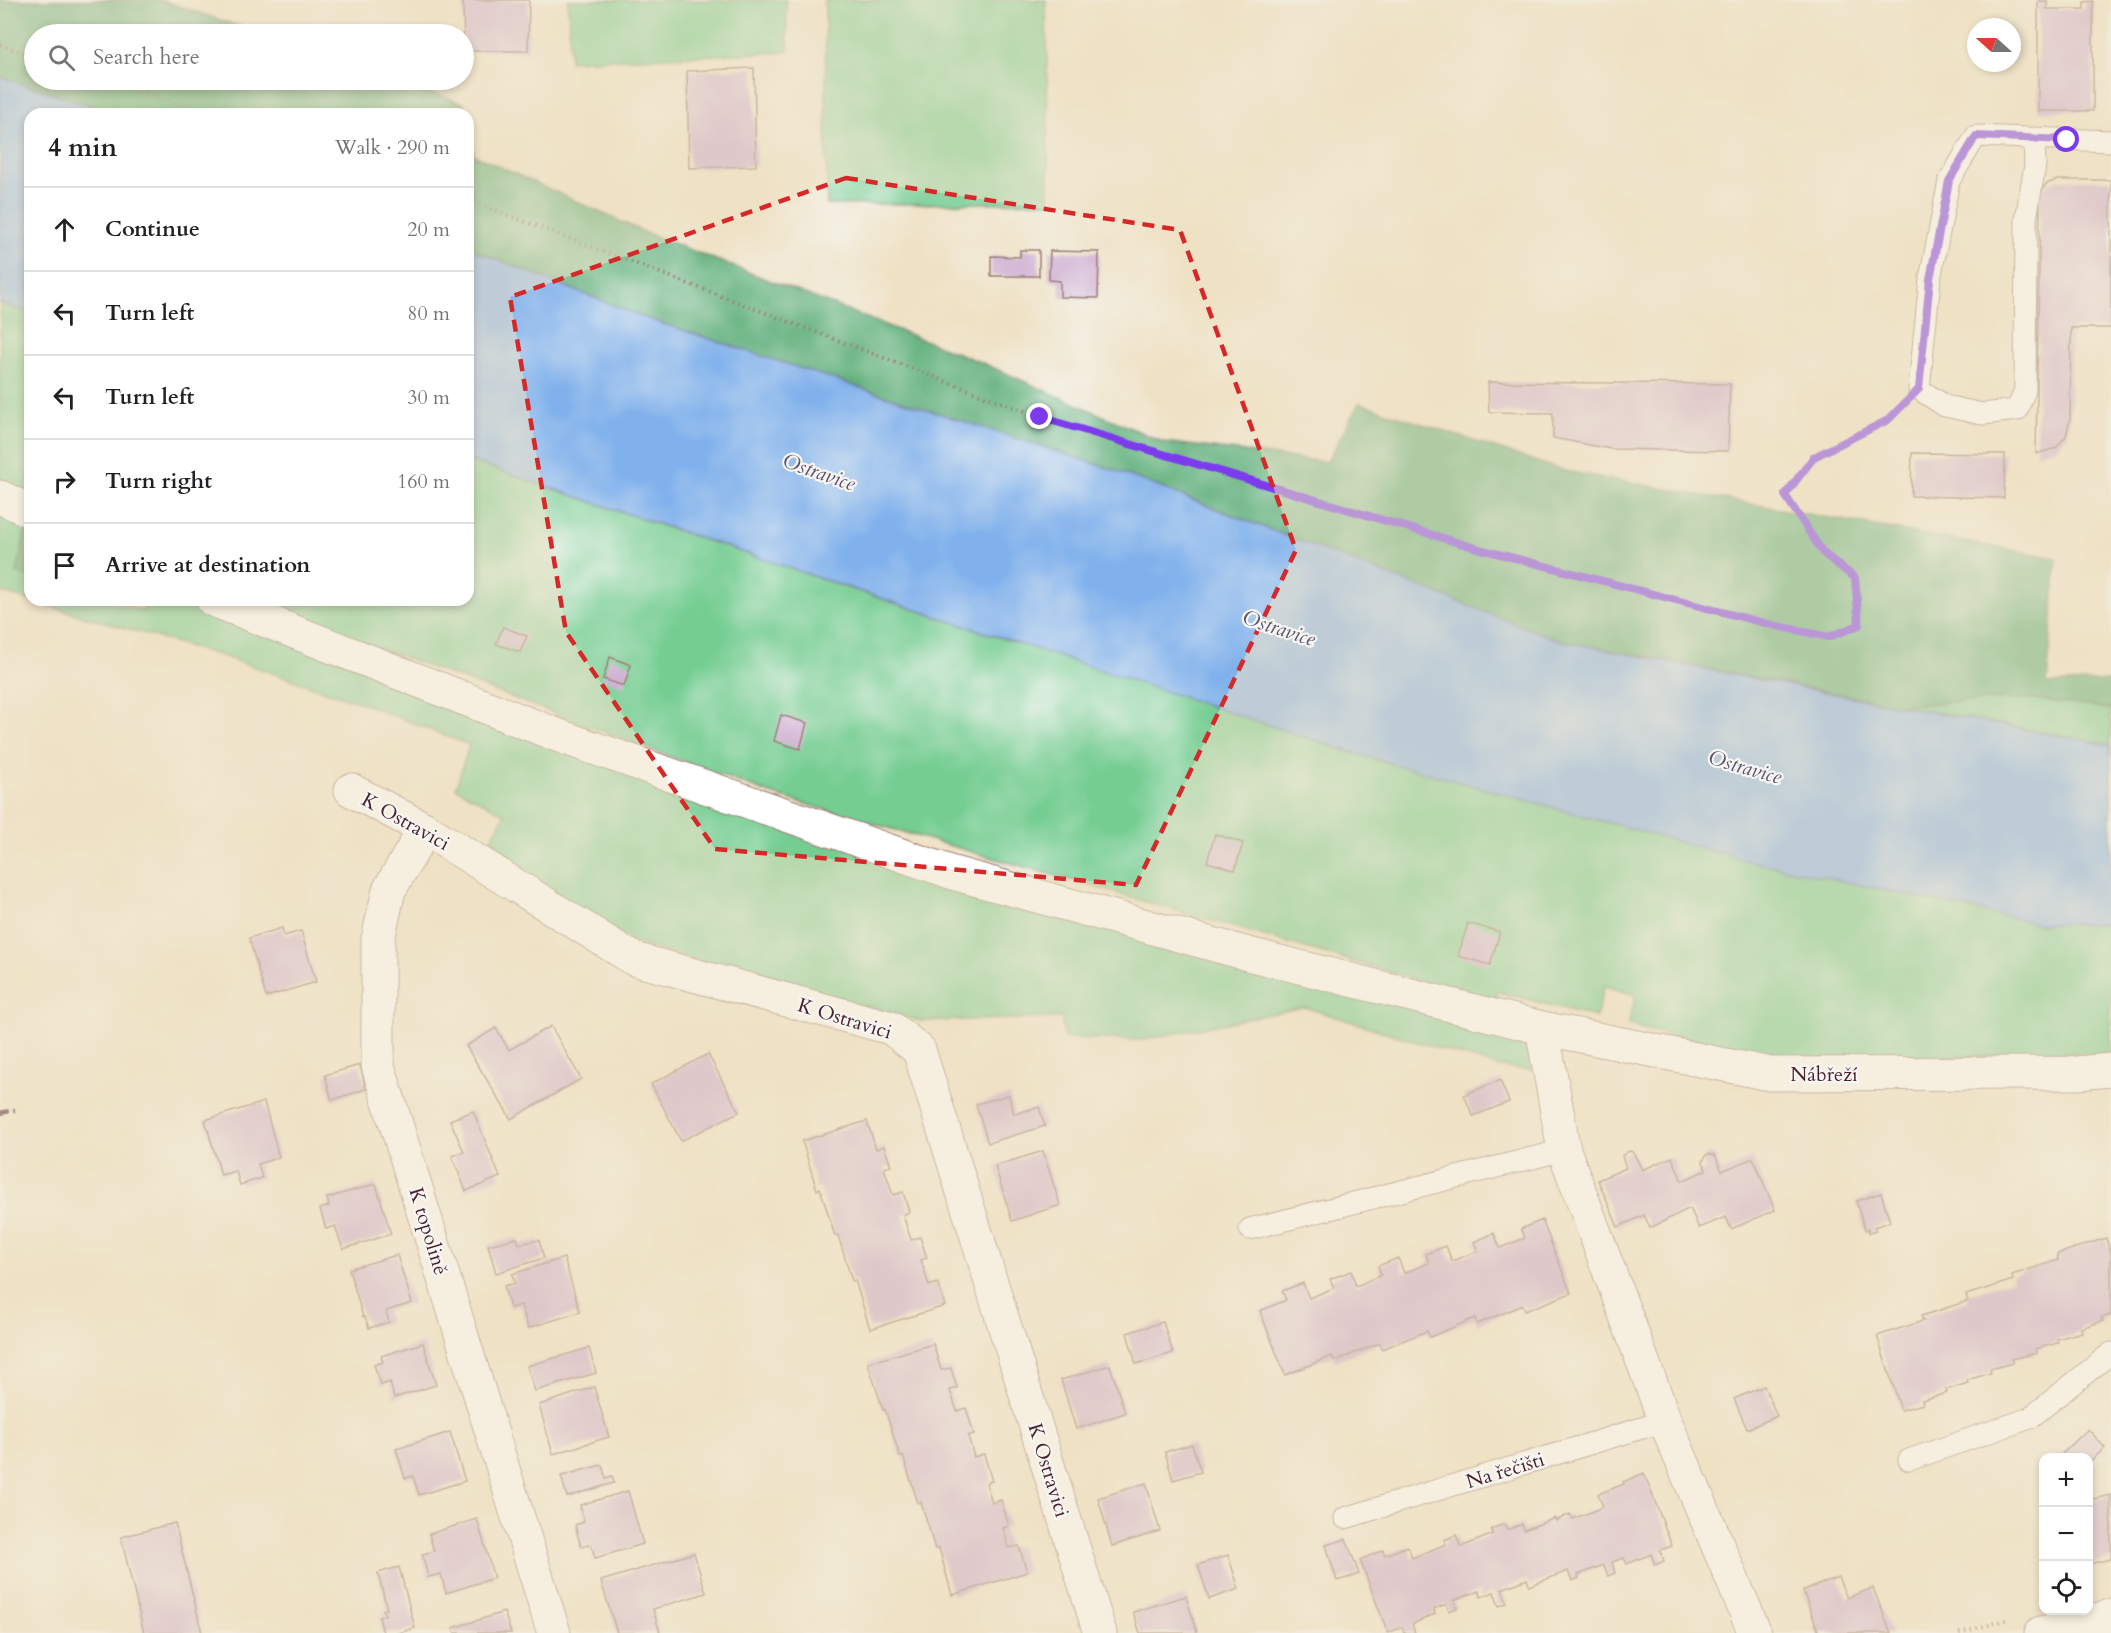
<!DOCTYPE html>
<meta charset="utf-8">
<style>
:root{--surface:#fff;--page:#f2f2f2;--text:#202124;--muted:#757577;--line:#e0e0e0}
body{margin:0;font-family:Cardo,serif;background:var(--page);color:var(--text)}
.controls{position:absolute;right:18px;bottom:18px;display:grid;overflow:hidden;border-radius:12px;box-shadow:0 3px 9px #0003}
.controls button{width:54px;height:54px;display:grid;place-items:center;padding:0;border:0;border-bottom:2px solid var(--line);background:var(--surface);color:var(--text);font:30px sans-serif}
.compass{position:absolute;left:1967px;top:18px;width:54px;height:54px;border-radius:50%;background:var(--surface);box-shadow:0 3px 9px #0003;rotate:291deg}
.stop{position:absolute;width:18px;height:18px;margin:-14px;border:4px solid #7c3aed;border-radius:50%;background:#fff}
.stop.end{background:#7c3aed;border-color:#fff;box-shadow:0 2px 6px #0008}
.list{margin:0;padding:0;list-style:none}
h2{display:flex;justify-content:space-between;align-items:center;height:78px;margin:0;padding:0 24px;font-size:26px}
h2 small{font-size:20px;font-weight:400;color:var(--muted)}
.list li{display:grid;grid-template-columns:39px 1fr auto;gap:18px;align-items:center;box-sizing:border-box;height:84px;padding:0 24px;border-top:2px solid var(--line)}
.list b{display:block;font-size:22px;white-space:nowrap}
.list em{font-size:20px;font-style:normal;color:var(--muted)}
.icon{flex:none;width:33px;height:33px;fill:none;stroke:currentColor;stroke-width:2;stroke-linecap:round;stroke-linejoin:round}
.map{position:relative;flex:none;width:2111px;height:1633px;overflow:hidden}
.search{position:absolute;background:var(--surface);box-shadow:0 3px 9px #0003;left:24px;top:24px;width:450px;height:66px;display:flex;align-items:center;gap:15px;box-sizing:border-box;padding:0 21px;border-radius:33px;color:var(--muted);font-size:22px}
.panel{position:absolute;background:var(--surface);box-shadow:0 3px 9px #0003;left:24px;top:108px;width:450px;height:498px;border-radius:18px}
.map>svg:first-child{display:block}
.green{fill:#75cd92;stroke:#60765e;stroke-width:1.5}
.forest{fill:#60b07c;stroke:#556854;stroke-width:1.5}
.water{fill:#80b1ec;stroke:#65688c;stroke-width:1.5}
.building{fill:#cca9d0}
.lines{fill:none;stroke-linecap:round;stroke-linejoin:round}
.service-casing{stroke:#9c8078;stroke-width:23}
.minor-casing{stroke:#9c8078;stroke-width:35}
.tertiary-casing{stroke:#9c8078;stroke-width:35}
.path{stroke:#9c8078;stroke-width:4;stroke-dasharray:1.5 4.5;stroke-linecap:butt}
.service{stroke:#fff;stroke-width:21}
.minor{stroke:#fff;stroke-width:33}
.tertiary{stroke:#fff;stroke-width:33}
.rail{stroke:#4a1f2b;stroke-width:4.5;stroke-dasharray:9 4.5;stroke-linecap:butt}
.route{stroke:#7c3aed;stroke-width:8}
.marked{fill:none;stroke:#d62828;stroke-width:4.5;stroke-dasharray:12 8;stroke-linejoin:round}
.labels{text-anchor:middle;stroke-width:4.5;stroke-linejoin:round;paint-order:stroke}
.street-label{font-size:20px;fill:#4a1f2b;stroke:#f6f6f2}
.water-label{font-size:21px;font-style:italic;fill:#5d526f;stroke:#f6f6f2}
</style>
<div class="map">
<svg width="2111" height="1633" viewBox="0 0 2111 1633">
<rect width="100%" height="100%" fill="#f6f6f2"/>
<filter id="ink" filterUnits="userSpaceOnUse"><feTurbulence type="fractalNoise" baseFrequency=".0167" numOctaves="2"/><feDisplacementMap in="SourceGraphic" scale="12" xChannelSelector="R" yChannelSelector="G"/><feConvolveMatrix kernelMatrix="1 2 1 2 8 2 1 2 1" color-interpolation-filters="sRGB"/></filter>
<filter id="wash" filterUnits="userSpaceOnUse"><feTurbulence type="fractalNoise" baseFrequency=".008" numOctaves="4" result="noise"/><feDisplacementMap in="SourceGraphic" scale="24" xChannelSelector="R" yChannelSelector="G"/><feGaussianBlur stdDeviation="1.35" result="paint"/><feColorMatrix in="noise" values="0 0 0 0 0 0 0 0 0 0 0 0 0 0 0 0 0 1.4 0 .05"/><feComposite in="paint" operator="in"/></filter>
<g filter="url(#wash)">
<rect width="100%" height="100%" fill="#efe1c4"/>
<g class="green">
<path d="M568,0H786L788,52L570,61Z"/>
<path d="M825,0H1046L1049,202L827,205Z"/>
<path d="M0,303L30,313V501L0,487Z"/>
<path d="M468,460L846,587L1358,754L2040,924H2111V1053L1825,1060L1757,1058L1628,1025L1636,995L1604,986L1596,1017L1498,992L1494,1002L771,794L250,600H468Z"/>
<path d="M0,506L28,520L17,573L30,577V600H106L143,611L148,600H191L535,737L1528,1036L1533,1070L1499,1067L1304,1007L1143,1040L1064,1038L1062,1018L920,1021L634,943L485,851L505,814L456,788L469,745L367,705L222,656L0,592Z"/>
<path d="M2025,698L2111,709V745L1897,705Z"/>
</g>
<g class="forest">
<path d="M0,0H161L262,34H34V80H394L463,103L465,114H118L0,77Z"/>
<path d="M468,128L474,155L644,232L978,361L1163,442L1327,462L1359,403L1565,471L2057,558L2047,684L2111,681V709L2025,698L1897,705L1558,640L1117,471L645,318L468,248Z"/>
<path d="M28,520L30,521V577L17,573Z"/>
</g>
<g class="water">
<path d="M0,77L118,114H30V313L0,303Z"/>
<path d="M468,248L645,318L1117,471L1558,640L1797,687L2111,745V924H2040L1749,861L1357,754L846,587L468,460Z"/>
</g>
<g id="blocks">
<g class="building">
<path d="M463,0H529L528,51H464Z"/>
<path d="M2038,1H2047V9H2084V2L2093,1V111H2038Z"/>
<path d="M754,68L756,166L689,168L687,71Z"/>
<path d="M2057,180H2111V328H2071L2070,419L2066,436L2056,448L2036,454L2040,194L2046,184Z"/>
<path d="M1020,250H1039V276H991V256L1020,257Z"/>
<path d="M1050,251L1099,252L1098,298L1060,297V281L1049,280Z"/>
<path d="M1488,382L1730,384L1728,451L1611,449L1553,438V413L1489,412Z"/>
<path d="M1912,453L2005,454L2004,498L1911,496Z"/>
<path d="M503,627L527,636L520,652L496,644Z"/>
<path d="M610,657L631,665L624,686L603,679Z"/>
<path d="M781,715L807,723L800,749L774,741Z"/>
<path d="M1215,834L1243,843L1235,870L1207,862Z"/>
<path d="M1468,923L1500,932L1490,965L1458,956Z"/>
<path d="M282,928L284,936L301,931L316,982L266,997L249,938Z"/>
<path d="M551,1026L581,1079L511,1119L466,1046L496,1028L509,1050Z"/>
<path d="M708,1054L739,1112L681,1141L651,1084Z"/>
<path d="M360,1065L366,1089L332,1100L325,1075Z"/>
<path d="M1500,1080L1509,1102L1473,1116L1464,1095Z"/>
<path d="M1009,1095L1014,1114L1039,1107L1045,1126L988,1143L976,1104Z"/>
<path d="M264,1102L279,1157L258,1164L262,1178L240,1185L236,1171L221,1175L205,1120Z"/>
<path d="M473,1111L500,1177L466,1191L452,1156L464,1152L450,1120Z"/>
<path d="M867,1121L876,1149L884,1146L891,1166L884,1168L893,1195L903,1192L909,1212L903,1215L911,1240L920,1237L927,1258L921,1260L929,1286L938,1283L945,1306L870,1329L855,1280L852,1281L838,1235L835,1236L820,1188L817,1190L802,1141Z"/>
<path d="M1043,1151L1060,1205L1012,1221L995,1166Z"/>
<path d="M1631,1151L1634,1154L1642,1170L1672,1157L1682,1181L1706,1170L1703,1161L1707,1154L1715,1155L1722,1171L1753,1158L1775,1210L1731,1229L1726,1217L1699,1228L1690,1208L1650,1228L1644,1215L1618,1227L1598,1180L1626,1168L1622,1156L1627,1152Z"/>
<path d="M376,1184L391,1234L343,1249L335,1226L326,1229L320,1209L329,1206L327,1198Z"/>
<path d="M1881,1193L1890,1222L1874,1227L1876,1231L1869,1233L1868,1229L1865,1230L1856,1201Z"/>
<path d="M1542,1220L1571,1293L1525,1311L1523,1305L1477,1324L1475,1318L1430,1337L1427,1331L1382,1349L1380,1343L1335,1361L1332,1356L1285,1375L1260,1311L1286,1300L1282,1291L1303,1283L1309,1298L1334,1288L1330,1279L1351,1271L1356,1286L1381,1275L1378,1266L1398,1258L1404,1273L1429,1263L1426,1254L1446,1246L1452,1261L1478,1251L1474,1242L1494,1233L1500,1248L1525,1238L1521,1229Z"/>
<path d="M517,1238L519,1244L539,1240L544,1258L496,1273L488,1245Z"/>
<path d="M2106,1238L2111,1254V1315L2101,1318L2103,1321L2081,1328L2082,1332L2057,1339L2058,1343L2035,1349L2037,1353L2011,1359L2013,1363L1990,1369L1991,1373L1967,1380L1968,1383L1946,1390L1947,1393L1922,1400L1923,1404L1901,1410L1877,1336L1923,1321L1921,1316L1968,1301L1966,1295L2013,1280L2012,1275L2058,1260L2057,1254Z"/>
<path d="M397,1255L412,1303L386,1311L389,1322L369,1328L365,1317H363L349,1269Z"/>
<path d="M564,1258L580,1312L528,1328L521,1305L510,1308L504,1286L515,1283L512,1274Z"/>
<path d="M1163,1322L1173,1353L1136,1364L1127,1333Z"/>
<path d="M423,1343L436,1385L394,1398L390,1382L381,1385L374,1365L383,1362L381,1356Z"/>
<path d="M933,1344L941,1370L951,1368L957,1388L950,1390L957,1411L966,1408L974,1434L968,1436L974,1457L984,1454L992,1481L986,1483L992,1503L1001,1500L1009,1526L1003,1528L1009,1548L1019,1546L1027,1572L952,1595L939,1548L935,1549L921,1502L918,1503L903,1456L900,1457L885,1409L883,1410L868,1363Z"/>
<path d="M589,1348L596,1373L535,1391L527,1366Z"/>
<path d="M1110,1365L1125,1413L1076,1429L1061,1380Z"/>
<path d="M1764,1386L1777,1416L1747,1429L1734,1399Z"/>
<path d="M594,1387L609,1437L553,1454L539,1405Z"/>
<path d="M2088,1429L2105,1448L2088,1463V1458H2066L2062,1454Z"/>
<path d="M450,1432L465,1481L419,1495L413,1476L405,1478L396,1449Z"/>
<path d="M1192,1444L1201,1472L1173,1480L1165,1452Z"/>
<path d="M602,1465L606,1478L612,1476L614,1483L567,1497L561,1476Z"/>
<path d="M1644,1473L1672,1546L1660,1550L1664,1561L1655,1565L1651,1554L1627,1564L1624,1558L1612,1562L1615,1573L1608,1576L1604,1565L1578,1575L1579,1578L1572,1581L1568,1571L1529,1586L1527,1579L1502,1589L1507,1603L1499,1606L1494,1592L1481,1597L1479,1591L1454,1600L1457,1608L1449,1611L1446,1604L1434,1609L1435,1614L1412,1624L1415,1633H1404L1402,1627L1388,1633L1360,1560L1383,1550L1385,1555L1408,1546L1412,1558L1446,1544L1444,1540L1456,1535L1461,1547L1493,1534L1491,1529L1504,1524L1507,1530L1522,1524L1524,1530L1555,1518L1556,1521L1570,1514L1573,1519L1603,1507L1598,1494L1624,1484L1623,1482Z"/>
<path d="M1146,1483L1160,1531L1112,1546L1098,1498Z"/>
<path d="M628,1491L643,1544L595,1558L591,1544L581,1547L575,1525L584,1522L580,1505Z"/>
<path d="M2111,1495V1559L2088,1564V1500Z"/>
<path d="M477,1519L494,1578L446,1593L441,1574L428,1577L422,1554L434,1551L429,1534Z"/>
<path d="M175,1523L202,1633H144L121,1537Z"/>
<path d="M1346,1539L1359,1574L1337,1581L1326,1545Z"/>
<path d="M694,1553L706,1593L653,1609L660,1633H617L601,1581Z"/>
<path d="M1228,1555L1239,1589L1209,1599L1198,1565Z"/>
<path d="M399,1567L415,1628L399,1633H383L379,1617L385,1615L383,1610L387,1609L378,1573Z"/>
<path d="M1838,1577L1847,1598L1873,1588L1891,1633H1819L1803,1591Z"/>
<path d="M1186,1596L1197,1633H1140L1133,1612Z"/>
<path d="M504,1612L511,1633H455L453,1628Z"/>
</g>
</g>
</g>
<g filter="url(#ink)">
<use href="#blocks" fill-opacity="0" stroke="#9c8078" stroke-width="1.5"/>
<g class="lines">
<g class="service-casing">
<g id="service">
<path d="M2034,138L2035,165L2026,219L2025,390L2017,410L1982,414L1945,406L1919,389L1930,279L1949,181L1976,136L2111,141"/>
<path d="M1250,1229L1564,1150"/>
<path d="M1909,1460L2030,1418L2111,1353"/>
<path d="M1345,1518L1665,1421"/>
</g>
</g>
<g class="minor-casing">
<g id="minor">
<path d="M0,497L30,511"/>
<path d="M213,600L562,737L953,873L1248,954L1542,1028L1770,1074L2077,1073L2111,1070"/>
<path d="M351,790L425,829L634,959L891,1028L919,1050L1100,1633"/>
<path d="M425,829L389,890L378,939V1066L554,1633"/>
<path d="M1542,1028L1564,1150L1665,1421L1755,1633"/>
</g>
</g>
<g class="tertiary-casing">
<path id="tertiary" d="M2041,1633L2111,1616"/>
</g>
<g class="path">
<path d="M0,45L34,56"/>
<path d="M105,80L209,114"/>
<path d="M468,200L1040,417L1476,548L1768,624L1829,637L1859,625L1855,578L1823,553L1785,495L1814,457L1888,420L1899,409"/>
<path d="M1959,1633L2010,1619"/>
</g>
<use href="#service" class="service"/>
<use href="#minor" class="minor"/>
<use href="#tertiary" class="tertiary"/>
<path class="rail" d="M0,1113L15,1110"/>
</g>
</g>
<g class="lines" filter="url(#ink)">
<path class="route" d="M1040,417L1476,548L1768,624L1829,637L1859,625L1855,578L1823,553L1785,495L1814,457L1888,420L1919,389L1930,279L1949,181L1976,136L2067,140"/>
</g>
<path d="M0 0H2111V1633H0ZM846,178L1180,230L1296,550L1136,885L715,849L566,632L510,297Z" fill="#efe1c4" fill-opacity=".55" fill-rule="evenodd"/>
<path class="marked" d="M846,178L1180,230L1296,550L1136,885L715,849L566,632L510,297Z"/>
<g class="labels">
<g class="street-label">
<text transform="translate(406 821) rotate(29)" y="7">K Ostravici</text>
<text transform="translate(845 1018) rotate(17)" y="7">K Ostravici</text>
<text x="1824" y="1081">Nábřeží</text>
<text transform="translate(429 1231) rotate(73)" y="7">K topolině</text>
<text transform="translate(1049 1470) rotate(73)" y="7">K Ostravici</text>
<text transform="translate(1505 1470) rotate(-17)" y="7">Na řečišti</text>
</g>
<g class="water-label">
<text transform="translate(819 472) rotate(19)" y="7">Ostravice</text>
<text transform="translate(1279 628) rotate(18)" y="7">Ostravice</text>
<text transform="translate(1745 767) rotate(16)" y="7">Ostravice</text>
</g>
</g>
</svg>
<div class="controls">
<button>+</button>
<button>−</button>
<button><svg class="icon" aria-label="locate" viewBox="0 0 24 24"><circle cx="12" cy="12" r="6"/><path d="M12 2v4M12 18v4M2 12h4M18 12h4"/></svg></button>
</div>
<svg class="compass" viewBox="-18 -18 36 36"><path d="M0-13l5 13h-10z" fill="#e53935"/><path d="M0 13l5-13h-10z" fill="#757577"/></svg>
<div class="stop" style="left:2067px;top:140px"></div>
<div class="stop end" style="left:1040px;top:417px"></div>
<div class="search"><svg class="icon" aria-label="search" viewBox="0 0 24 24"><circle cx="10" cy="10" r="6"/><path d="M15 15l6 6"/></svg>Search here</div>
<section class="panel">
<h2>4 min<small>Walk · 290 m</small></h2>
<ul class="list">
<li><svg class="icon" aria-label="ahead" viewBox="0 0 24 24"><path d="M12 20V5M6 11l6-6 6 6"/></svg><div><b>Continue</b></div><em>20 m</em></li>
<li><svg class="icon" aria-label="left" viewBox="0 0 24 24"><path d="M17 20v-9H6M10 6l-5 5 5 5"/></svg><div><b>Turn left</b></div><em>80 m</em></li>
<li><svg class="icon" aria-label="left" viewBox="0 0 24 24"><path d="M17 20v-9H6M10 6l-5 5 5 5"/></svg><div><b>Turn left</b></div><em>30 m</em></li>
<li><svg class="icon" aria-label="right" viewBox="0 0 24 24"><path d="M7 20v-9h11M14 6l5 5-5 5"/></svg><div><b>Turn right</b></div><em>160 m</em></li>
<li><svg class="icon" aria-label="arrive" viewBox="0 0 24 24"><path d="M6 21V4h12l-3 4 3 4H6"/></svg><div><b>Arrive at destination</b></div></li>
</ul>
</section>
</div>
